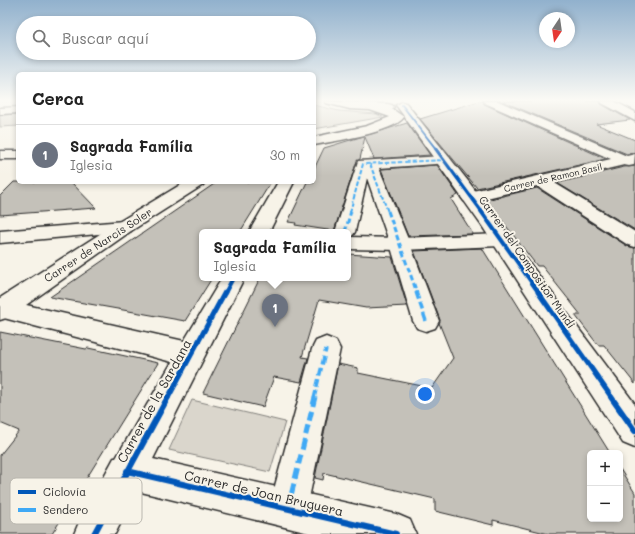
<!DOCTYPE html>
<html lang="es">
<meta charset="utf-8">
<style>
:root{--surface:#fff;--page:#f6f6f6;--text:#222;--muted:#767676;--line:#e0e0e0;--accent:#d93025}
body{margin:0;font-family:Mali,sans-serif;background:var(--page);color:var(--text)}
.controls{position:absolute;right:12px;bottom:12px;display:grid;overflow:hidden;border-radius:6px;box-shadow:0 2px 6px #0003}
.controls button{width:36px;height:36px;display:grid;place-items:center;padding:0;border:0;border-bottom:1px solid var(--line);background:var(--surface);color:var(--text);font:20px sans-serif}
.compass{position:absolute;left:539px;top:12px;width:36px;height:36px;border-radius:50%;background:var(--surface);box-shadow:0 2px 6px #0003;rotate:193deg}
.you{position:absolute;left:425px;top:394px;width:14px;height:14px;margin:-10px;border:3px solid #fff;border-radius:50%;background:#1a73e8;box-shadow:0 0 0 6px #1a73e833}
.badge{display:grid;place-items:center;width:26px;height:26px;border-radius:50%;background:var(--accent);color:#fff;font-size:13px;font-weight:700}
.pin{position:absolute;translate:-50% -33px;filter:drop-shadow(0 1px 2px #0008)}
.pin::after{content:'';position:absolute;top:21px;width:14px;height:12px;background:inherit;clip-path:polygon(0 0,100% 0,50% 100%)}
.popup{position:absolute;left:199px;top:229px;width:152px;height:52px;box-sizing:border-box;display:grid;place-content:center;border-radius:6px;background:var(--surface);filter:drop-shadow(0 1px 3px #0005);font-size:13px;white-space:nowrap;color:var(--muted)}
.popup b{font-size:15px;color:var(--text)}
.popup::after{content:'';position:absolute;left:50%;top:100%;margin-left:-8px;border:8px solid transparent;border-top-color:var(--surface)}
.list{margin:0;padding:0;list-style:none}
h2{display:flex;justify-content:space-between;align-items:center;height:52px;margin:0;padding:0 16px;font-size:17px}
h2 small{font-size:13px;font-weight:400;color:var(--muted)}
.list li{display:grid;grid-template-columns:26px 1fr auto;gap:12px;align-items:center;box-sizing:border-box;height:60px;padding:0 16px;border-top:1px solid var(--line)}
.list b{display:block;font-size:15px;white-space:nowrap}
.list p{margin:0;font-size:13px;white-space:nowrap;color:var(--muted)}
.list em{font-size:13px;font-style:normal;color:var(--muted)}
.icon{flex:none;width:22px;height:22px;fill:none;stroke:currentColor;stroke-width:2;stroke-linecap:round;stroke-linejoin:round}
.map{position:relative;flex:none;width:635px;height:534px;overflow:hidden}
.search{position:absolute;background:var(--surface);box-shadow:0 2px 6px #0003;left:16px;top:16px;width:300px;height:44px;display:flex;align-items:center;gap:10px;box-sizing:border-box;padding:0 14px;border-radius:22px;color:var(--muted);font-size:15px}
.panel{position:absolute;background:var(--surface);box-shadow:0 2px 6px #0003;left:16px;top:72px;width:300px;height:112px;border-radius:6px}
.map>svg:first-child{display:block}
.green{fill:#dad6cc;stroke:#82807c}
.building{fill:#c4c1b9;stroke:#2b2b2b}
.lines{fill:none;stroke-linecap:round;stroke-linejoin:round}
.pedestrian-casing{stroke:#2b2b2b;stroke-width:3}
.minor-casing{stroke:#2b2b2b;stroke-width:3}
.tertiary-casing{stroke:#2b2b2b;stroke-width:3}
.pedestrian{fill:#f7f3e8;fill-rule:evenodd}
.minor{fill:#f7f3e8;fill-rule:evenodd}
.tertiary{fill:#f7f3e8;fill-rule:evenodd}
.quiet-far3{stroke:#3fa9f5;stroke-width:2;stroke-dasharray:4.5 2;stroke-linecap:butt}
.quiet-far2{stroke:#3fa9f5;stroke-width:3;stroke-dasharray:5.5 3;stroke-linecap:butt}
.quiet-far1{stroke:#3fa9f5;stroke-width:3.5;stroke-dasharray:8 3.5;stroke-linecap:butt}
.quiet{stroke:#3fa9f5;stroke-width:5;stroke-dasharray:10 5;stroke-linecap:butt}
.cycleway-far4-casing{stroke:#f7f3e8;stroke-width:3.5}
.cycleway-far3-casing{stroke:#f7f3e8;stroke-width:5}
.cycleway-far2-casing{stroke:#f7f3e8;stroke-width:6}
.cycleway-far1-casing{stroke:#f7f3e8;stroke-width:8}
.cycleway-casing{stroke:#f7f3e8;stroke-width:9}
.cycleway-far4{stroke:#0057b8;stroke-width:2}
.cycleway-far3{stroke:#0057b8;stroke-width:3}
.cycleway-far2{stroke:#0057b8;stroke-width:4}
.cycleway-far1{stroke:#0057b8;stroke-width:5}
.cycleway{stroke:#0057b8;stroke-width:6}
.labels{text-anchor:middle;stroke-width:4;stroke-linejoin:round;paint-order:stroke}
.far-street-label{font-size:9px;fill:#2b2b2b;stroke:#f7f3e8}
.street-label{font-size:11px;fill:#2b2b2b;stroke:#f7f3e8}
.near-street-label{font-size:13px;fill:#2b2b2b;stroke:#f7f3e8}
.key{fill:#f7f3e8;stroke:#bab7af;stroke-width:1}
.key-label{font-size:11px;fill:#2b2b2b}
</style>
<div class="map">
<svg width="635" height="534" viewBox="0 0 635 534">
<rect width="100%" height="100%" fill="#f7f3e8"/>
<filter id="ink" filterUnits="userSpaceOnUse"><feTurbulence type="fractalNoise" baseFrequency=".025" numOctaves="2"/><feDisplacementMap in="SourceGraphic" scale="8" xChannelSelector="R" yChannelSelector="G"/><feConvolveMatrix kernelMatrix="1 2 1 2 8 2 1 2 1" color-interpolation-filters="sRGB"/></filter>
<g filter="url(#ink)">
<g class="green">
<path d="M314,105L339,111L376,114L383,117L314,129Z"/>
<path d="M18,114V126L0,127V115Z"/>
<path d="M192,400L285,422L270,472L169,450Z"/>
</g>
<g class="building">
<path d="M479,101H483L484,104L606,159L477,188L420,119Z"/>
<path d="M502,101H600L601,104L630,120L596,124L635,140V153L627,154Z"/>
<path d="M407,123L430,155L374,159L365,137L360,159L357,161L334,231L295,225L296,223L288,222L307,182H314V169L324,148Z"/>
<path d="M437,165L458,195L451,199L473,234L408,236L381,169Z"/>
<path d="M635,166V230L557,183L624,167Z"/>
<path d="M14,182H71L96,208L0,215V196Z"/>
<path d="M217,182H271L240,232H202V278H212L185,321L50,297Z"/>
<path d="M537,188L627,246L635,248V384L604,345H598L575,315H581L542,266H537L486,200Z"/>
<path d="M482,248L610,453H590V519H620V469L635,493V534H549L493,520V525L435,511V499L324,473L323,480L315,478L338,364L358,368V373L432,388L453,358L439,323L440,320L414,251Z"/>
<path d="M348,254L392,257L407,306L366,308L319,300L302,357L308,358L301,382L274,377L263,407L203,393L260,278H348Z"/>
<path d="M0,332L86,349L88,348L158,363L52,534H0V455L19,431L0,423Z"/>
</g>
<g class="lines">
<g class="pedestrian-casing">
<g id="pedestrian">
<path d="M444,156L449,157L451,160L449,163L379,168L410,244L439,321L435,328L426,331L417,328L413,321L390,244L367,178L355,232L352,236L348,237V232H335L358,161Z"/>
<path d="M326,337L336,341L340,349L307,508L302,522L288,527L274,522L269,508L312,349L316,341Z"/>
</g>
</g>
<g class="minor-casing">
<g id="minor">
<path d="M484,101H498L627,156L635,154L634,165L629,166L624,165L553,182L635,232V247L628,245L537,186L470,202L464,201L461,197L464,193L611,159L485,103Z"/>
<path d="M601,101H614L635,112V121L602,103Z"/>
<rect x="0" y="151" width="18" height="8"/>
<path d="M278,182H294L269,232H249Z"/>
<path d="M124,221L131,223L134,227L131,231L0,243V231Z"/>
<path d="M501,234L508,236L511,240L508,244L501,246L400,250L348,249V237L400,238Z"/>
<path d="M222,278H244L153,459L396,514L410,520L416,534H313L137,491L115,534H74L80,520L114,458H116L172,362L0,317V299L184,341Z"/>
</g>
</g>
<g class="tertiary-casing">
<g id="tertiary">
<path d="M325,101L388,104L392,105L394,107L392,109L404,117C393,133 334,141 314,145V137L367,126L390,117L370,110L350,109L326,103Z"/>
<path d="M402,102L406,103L468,181L635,404V448L623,443L482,226L396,105Z"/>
<path d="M18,107V113L0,114V108Z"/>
<path d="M185,182H205L203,185L131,231L9,317L0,320V298L117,223Z"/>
</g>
</g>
<use href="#pedestrian" class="pedestrian"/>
<use href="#minor" class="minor"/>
<use href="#tertiary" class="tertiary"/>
<g class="quiet-far3">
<path d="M370,164L388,212"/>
<path d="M350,212L363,164L444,160"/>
</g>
<g class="quiet-far2">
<path d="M388,211L417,293"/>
<path d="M345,232L351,211"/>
</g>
<g class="quiet-far1">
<path d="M416,292L426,321"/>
<path d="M314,398L326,349"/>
</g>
<path class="quiet" d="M288,508L315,397"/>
<g class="cycleway-far4-casing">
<path id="cycleway-far4" d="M402,105L436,149"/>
</g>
<g class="cycleway-far3-casing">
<path id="cycleway-far3" d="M435,148L482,212"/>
</g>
<g class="cycleway-far2-casing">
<g id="cycleway-far2">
<path d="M481,211L539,293"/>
<path d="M225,293L233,278"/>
</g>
</g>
<g class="cycleway-far1-casing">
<g id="cycleway-far1">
<path d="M538,292L612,398"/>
<path d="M168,398L225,292"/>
</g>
</g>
<g class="cycleway-casing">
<g id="cycleway">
<path d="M611,397L635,431"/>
<path d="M127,471L396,534"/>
<path d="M94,534L168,397"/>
</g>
</g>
<use href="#cycleway-far4" class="cycleway-far4"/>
<use href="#cycleway-far3" class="cycleway-far3"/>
<use href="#cycleway-far2" class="cycleway-far2"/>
<use href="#cycleway-far1" class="cycleway-far1"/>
<use href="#cycleway" class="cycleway"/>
</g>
</g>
<linearGradient id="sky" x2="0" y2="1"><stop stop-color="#91b1cd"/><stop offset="0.57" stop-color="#fbfaf5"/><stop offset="1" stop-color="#fbfaf5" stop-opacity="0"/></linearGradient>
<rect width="635" height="176" fill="url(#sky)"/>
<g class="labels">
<g class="far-street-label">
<text transform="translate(553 178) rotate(-13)" y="3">Carrer de Ramon Basil</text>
</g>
<g class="street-label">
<text transform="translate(98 245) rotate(-33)" y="4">Carrer de Narcís Soler</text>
<text transform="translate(527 262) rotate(55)" y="4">Carrer del Compositor Mundi</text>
</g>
<g class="near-street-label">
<text transform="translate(154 401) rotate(-61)" y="5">Carrer de la Sardana</text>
<text transform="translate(264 493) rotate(13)" y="5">Carrer de Joan Bruguera</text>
</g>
</g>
<rect x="10" y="478" width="132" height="46" rx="6" class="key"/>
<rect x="18" y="490" width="18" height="4" fill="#0057b8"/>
<rect x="18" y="508" width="18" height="4" fill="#3fa9f5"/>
<g class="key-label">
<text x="43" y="496">Ciclovía</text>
<text x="43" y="514">Sendero</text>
</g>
</svg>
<div class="controls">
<button>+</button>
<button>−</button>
</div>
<svg class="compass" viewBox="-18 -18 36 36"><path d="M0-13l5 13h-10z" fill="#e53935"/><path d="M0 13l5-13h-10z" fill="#767676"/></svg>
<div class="you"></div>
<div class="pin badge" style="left:275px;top:327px;background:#6b7280">1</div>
<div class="popup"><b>Sagrada Família</b>Iglesia</div>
<div class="search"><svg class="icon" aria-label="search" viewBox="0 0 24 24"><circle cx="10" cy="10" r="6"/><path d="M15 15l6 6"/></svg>Buscar aquí</div>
<section class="panel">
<h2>Cerca<small></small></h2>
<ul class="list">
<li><span class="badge" style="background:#6b7280">1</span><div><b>Sagrada Família</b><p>Iglesia</p></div><em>30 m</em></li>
</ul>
</section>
</div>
